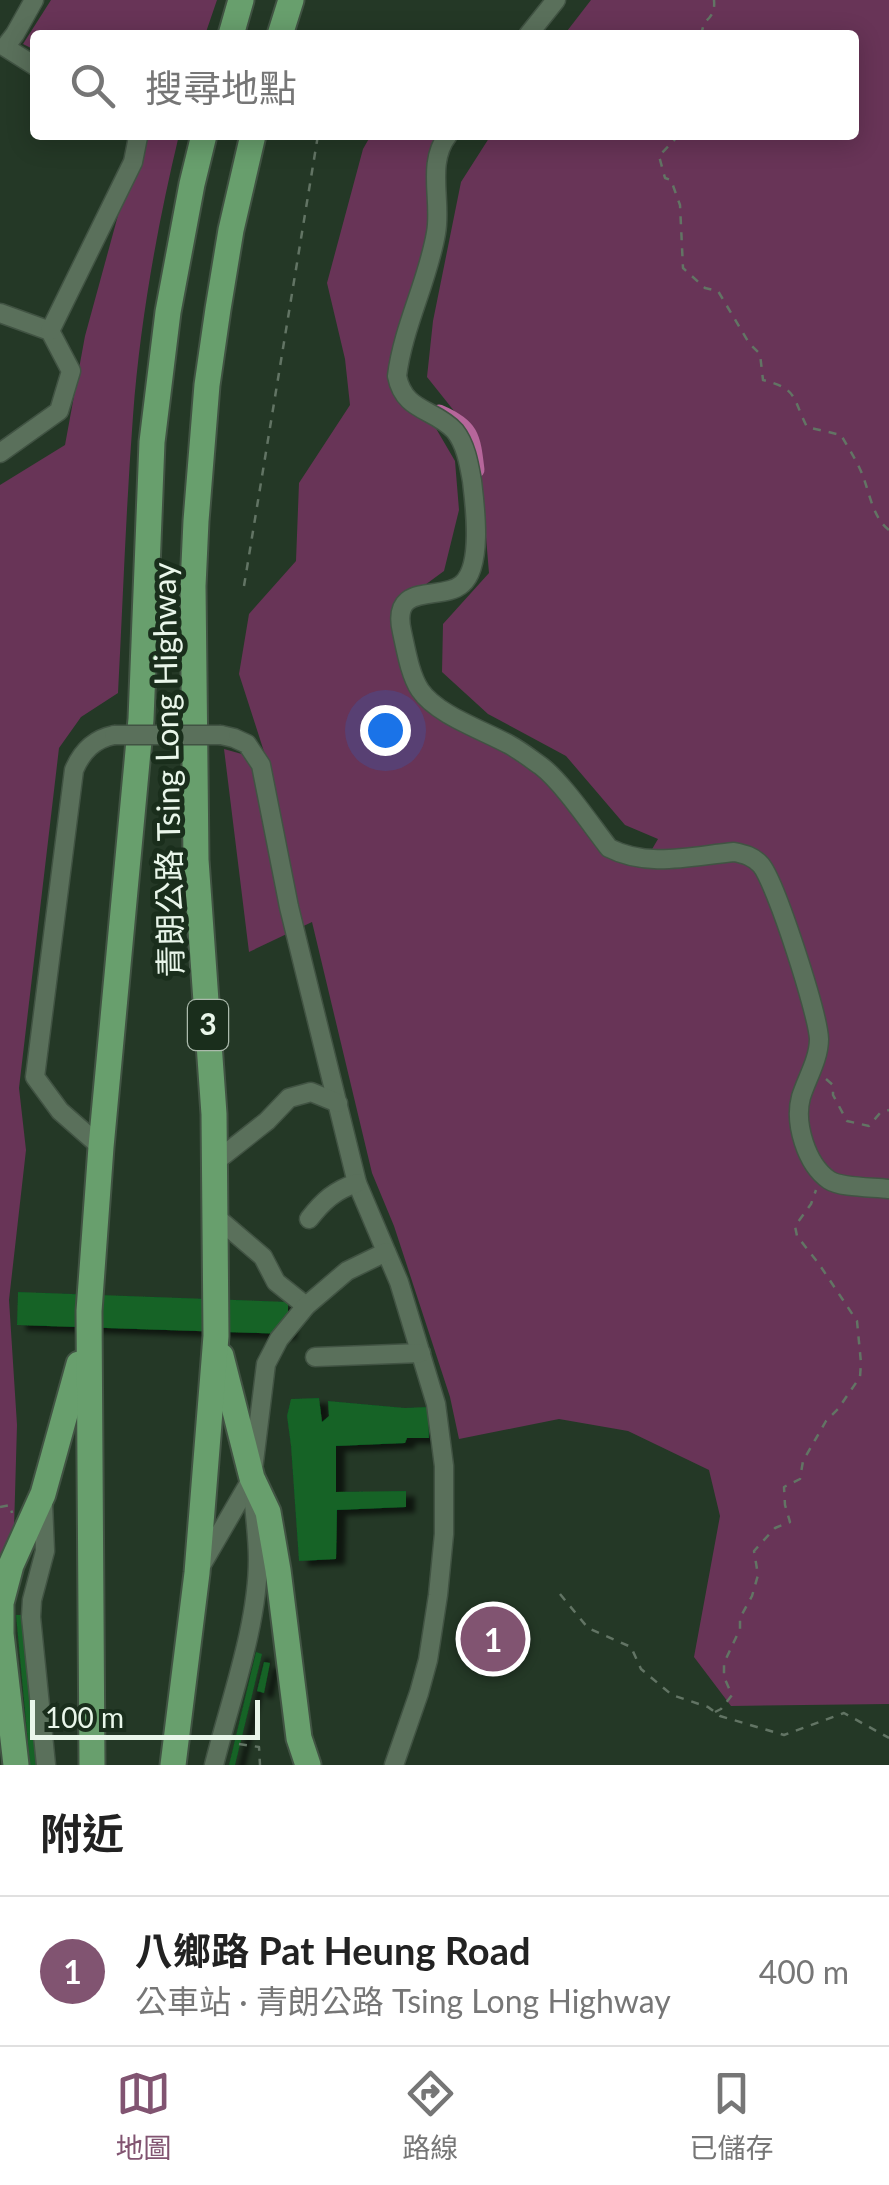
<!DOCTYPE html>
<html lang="zh-TW">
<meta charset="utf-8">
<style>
:root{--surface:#fff;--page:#f2f2f2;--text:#222;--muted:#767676;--line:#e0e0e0;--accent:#815471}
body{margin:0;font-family:Lato,"Noto Sans TC",sans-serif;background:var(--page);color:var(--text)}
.scale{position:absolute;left:30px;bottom:25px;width:230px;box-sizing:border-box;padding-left:10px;border:5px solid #e9f6ea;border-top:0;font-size:28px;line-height:35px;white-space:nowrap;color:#e9f6ea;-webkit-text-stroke:8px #1a2e1c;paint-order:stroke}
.you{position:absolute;left:385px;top:730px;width:35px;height:35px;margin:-25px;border:8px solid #fff;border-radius:50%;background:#1a73e8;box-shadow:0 0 0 15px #1a73e833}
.badge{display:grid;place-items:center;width:65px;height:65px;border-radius:50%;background:var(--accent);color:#fff;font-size:32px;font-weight:700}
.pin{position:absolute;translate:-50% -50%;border:5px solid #fff;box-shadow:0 2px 10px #0006}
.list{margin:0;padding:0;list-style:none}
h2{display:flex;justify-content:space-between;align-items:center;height:130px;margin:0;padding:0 40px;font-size:42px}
h2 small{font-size:32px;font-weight:400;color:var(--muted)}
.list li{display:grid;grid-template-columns:65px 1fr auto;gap:30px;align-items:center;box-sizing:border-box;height:150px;padding:0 40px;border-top:2px solid var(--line)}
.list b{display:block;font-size:38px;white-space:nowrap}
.list p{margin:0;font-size:32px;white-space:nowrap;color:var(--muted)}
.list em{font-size:32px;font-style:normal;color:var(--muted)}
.icon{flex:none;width:55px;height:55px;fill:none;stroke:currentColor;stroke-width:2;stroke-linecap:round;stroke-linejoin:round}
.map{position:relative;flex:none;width:889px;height:1765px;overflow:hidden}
.search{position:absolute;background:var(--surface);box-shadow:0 5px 25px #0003;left:30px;right:30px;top:30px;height:110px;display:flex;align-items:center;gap:25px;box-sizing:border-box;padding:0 35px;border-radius:10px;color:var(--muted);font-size:38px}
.sheet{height:280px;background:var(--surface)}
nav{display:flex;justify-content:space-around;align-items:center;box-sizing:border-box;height:140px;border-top:2px solid var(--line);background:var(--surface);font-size:28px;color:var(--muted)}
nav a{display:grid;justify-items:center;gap:5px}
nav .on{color:var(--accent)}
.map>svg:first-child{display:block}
.green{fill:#683457}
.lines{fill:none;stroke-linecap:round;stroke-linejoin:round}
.canal{stroke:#b6669b;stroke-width:15}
.building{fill:#126325;filter:url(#shadow)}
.minor-casing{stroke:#415343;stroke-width:21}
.highway-casing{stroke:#415343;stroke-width:29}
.path{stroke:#627464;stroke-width:2.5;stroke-dasharray:8 8;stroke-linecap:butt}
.minor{stroke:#5a705b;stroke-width:18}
.highway{stroke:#689f6d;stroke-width:25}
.minor-bridge-casing{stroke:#415343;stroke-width:21;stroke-linecap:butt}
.minor-bridge{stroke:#5a705b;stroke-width:18}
.labels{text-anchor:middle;stroke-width:10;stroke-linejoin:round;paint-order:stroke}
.shield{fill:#1a2e1c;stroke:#abbaac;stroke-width:2.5}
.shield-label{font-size:30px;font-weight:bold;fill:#e9f6ea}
.street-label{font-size:32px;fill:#e9f6ea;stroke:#1a2e1c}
</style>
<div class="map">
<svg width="889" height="1765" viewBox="0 0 889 1765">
<defs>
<filter id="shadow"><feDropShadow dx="9" dy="5.5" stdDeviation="2.5" flood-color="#0009"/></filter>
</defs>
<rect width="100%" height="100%" fill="#243826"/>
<g class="green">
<path d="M51,0H217L205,35H35V50L23,44Z"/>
<path d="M591,0H889V1704L731,1706L694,1657L720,1516L709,1470L628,1431L559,1419L459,1439L450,1397L394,1226L372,1173L312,922L249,952L224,749L267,761L239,674L249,614L296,561L299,483L350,405L345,359L327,283L363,149L371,135H442L427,169L436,209L391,364L434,425L455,461L459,510L444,571L399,604L426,705L551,779L596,845L615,861L641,868L658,839L625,825L566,756L488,714L442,672L443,624L489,573L478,441L427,377L433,321L461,182L491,135H854V35H564Z"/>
<path d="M140,135H179C157,227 140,322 133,416C126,508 123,600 118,693L81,717L59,748L19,1088L26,1150L9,1300L17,1425L14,1529L0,1576V485L65,445L85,336Z"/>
</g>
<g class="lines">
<path class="canal" d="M439,412C472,426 473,436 477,470"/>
</g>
<g class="building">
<path d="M18,1292L288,1302V1334L17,1325Z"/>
<path d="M319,1398L322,1422L329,1416L328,1401L405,1408L428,1407L429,1438H407L405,1443L336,1446V1492L406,1491V1507L337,1510L336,1559L299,1561L291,1446L287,1416L291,1399Z"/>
<path d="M16,1615H22L37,1765H30Z"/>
<path d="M256,1652L262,1654L235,1765H229Z"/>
<path d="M264,1662L270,1663L264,1693L257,1691Z"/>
</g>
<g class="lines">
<g class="minor-casing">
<g id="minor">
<path d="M34,0L15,34L5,47L35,66"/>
<path d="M528,35L556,0"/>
<path d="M448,135C426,163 442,201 436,233C428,281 403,327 397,376C404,412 434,408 455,431C466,445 469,464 472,481C475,506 483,566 462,584C443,602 390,580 402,632C406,650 410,675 420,690C437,715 483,730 510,745C521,751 531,759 541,766C563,783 591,825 609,848C648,868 691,856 734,852C744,854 753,856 761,865C776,883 818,1014 819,1039C819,1059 807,1078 801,1097C794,1123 806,1164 829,1180C841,1188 874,1187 889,1189"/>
<path d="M0,313L50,331L71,371L59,411L0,453"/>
<path d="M50,331L133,162L138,137L136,135"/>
<path d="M221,735L234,738L247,744L261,765L289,907L357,1183L399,1282L436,1404L444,1466V1534L438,1595L428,1660L419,1693L394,1765"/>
<path d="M101,1147L60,1111L35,1077L74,770C82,751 94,739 114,735"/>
<path d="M215,1162L267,1121L289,1098L311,1092L338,1103"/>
<path d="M215,1216L263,1257L276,1282L306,1306"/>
<path d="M309,1219C323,1201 335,1190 357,1183"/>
<path d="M315,1357L421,1353"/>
<path d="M43,1503L45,1551L32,1600L31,1617L46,1765"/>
<path d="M201,1566L252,1478L266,1364L279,1339L306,1306L347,1271L386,1252"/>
<path d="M214,1765C230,1701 258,1625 258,1559C258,1535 254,1512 253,1488"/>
</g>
</g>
<g class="highway-casing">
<g id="highway">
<path d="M231,35L241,0"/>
<path d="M280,35L291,0"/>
<path d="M221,1356L252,1478L268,1512L278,1570L299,1738L308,1765"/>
<path d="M16,1765L1,1634V1603L11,1565L43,1494L79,1364"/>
<path d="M92,1765L89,1311L101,1147L141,719L152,442L168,312L192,184L204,135"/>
<path d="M173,1765L197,1573L216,1336L214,1114L196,860L193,586L196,521L207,385L218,309L231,230L253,135"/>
</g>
</g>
<g class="path">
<path d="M701,35L704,23C712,16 715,11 714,0"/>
<path d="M679,135L659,156L665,178L671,180L680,205L683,268L705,288L718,291L749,343L760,354L763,380C798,389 792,397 807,427L841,435C849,449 859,464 864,479C870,496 874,519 889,530"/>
<path d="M244,586L318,135"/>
<path d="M826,1079L833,1085V1095L847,1121L869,1126L880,1113L889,1110"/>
<path d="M0,1507L10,1505L12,1513"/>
<path d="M560,1594L588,1628L631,1647L641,1669L672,1695L708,1707L720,1716L784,1735L844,1713L889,1738"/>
<path d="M715,1712L721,1709L732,1695L724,1677V1663L740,1629V1618L752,1596L758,1575L754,1551L775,1528L790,1522L785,1505L784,1487L800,1479L803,1461L826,1421L838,1409L860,1377L861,1363L857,1321L819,1264L797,1236L795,1226L811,1204L816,1190"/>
<path d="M239,1744L259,1747L260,1765"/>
</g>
<use href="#minor" class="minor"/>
<use href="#highway" class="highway"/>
<g class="minor-bridge-casing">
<path id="minor-bridge" d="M114,735H221"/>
</g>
<use href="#minor-bridge" class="minor-bridge"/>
</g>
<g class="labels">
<rect class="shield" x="188" y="1000" width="40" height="50" rx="8"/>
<g class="shield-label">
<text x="208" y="1035">3</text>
</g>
<g class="street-label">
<text transform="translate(168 770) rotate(-91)" y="11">青朗公路 Tsing Long Highway</text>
</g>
</g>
</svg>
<div class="scale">100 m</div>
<div class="you"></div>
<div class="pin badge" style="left:493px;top:1639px">1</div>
<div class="search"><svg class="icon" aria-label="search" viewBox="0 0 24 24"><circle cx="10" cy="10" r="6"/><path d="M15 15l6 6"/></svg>搜尋地點</div>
</div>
<section class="sheet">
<h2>附近<small></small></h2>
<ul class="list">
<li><span class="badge">1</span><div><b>八鄉路 Pat Heung Road</b><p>公車站 · 青朗公路 Tsing Long Highway</p></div><em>400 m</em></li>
</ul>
</section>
<nav>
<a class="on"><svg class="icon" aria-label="map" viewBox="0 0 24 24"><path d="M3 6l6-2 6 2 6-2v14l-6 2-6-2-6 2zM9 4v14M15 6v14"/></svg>地圖</a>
<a><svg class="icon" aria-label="directions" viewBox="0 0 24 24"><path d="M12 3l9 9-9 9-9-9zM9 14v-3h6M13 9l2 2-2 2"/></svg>路線</a>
<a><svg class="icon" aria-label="saved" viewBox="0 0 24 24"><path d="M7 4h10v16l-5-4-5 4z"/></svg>已儲存</a>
</nav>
